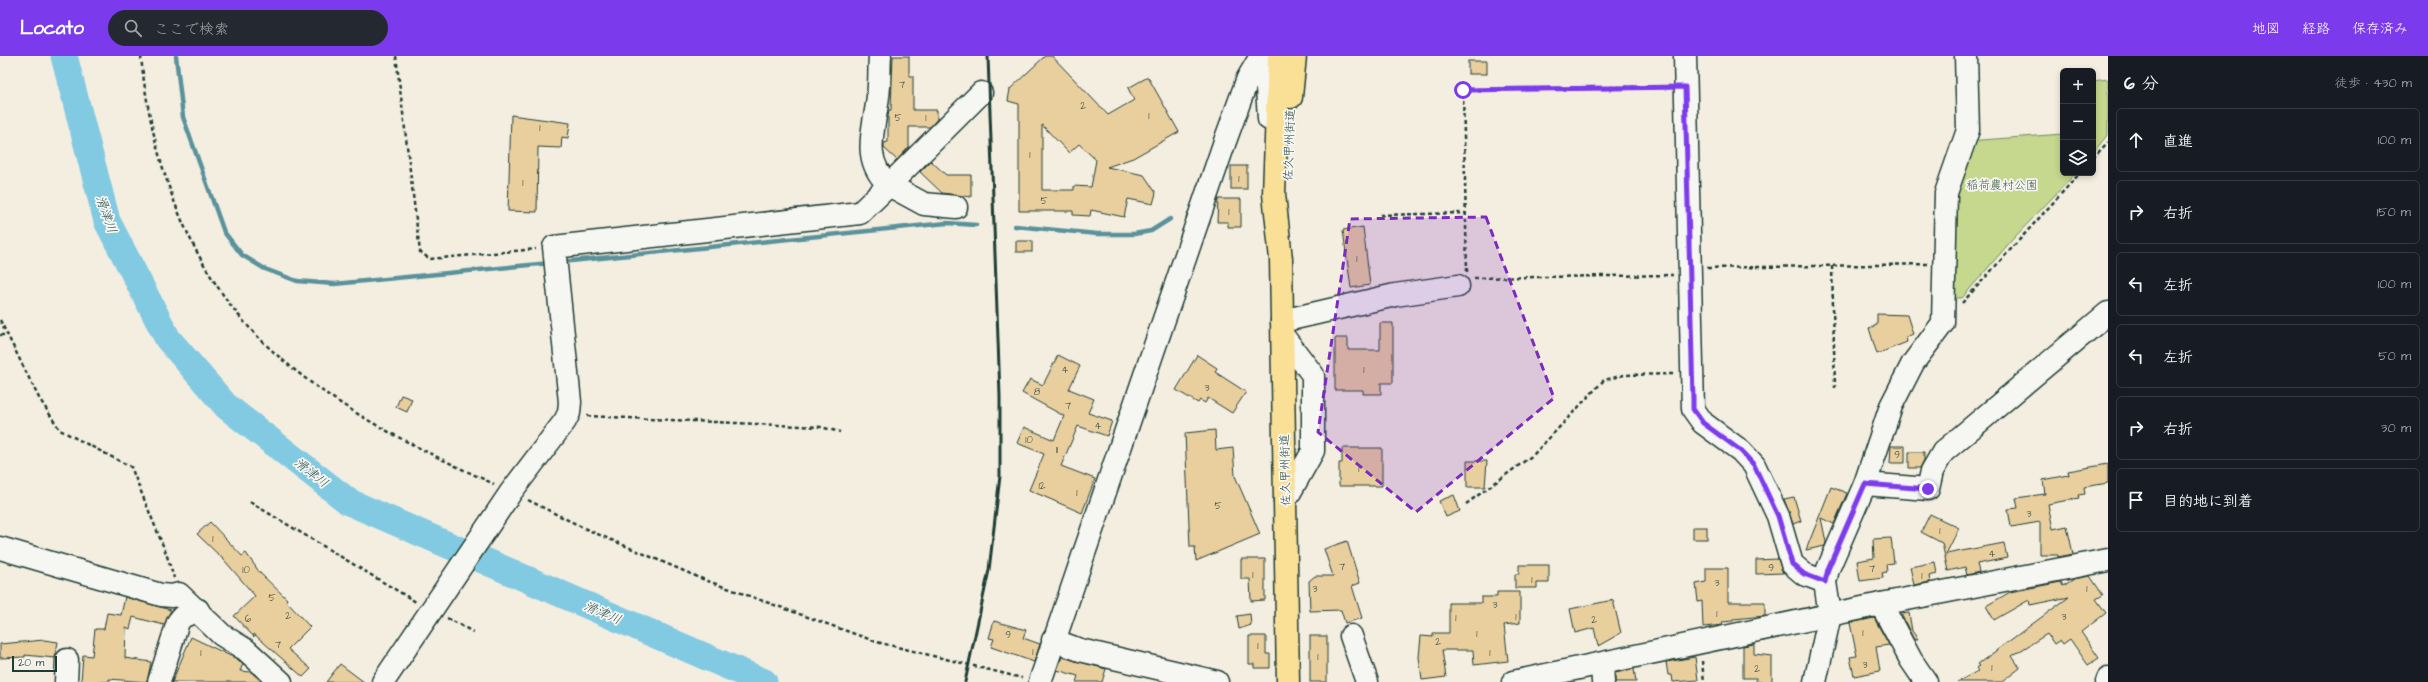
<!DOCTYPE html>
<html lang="ja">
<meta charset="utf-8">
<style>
:root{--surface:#171b24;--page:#242831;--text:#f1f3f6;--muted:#9ea1a6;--line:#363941;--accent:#7c3aed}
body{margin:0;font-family:"Architects Daughter","Klee One",sans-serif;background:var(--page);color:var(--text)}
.controls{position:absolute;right:12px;top:12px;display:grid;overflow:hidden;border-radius:6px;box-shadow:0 2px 6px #0003}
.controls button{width:36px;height:36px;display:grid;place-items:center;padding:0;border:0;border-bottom:1px solid var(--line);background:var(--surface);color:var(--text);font:20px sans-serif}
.scale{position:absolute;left:12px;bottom:10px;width:45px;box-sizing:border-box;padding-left:4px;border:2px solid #1f3d34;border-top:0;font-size:11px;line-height:14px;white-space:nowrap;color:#1f3d34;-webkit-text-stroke:3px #f6f6f2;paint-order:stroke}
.stop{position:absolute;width:12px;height:12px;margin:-9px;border:3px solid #7c3aed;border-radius:50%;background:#fff}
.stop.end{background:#7c3aed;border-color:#fff;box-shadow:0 1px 4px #0008}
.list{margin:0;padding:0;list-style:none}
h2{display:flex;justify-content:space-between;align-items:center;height:52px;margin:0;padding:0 16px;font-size:17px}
h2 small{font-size:13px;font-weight:400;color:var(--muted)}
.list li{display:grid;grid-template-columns:26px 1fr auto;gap:12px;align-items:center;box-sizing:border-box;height:64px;margin:0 8px 8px;padding:0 8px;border:1px solid var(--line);border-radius:6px}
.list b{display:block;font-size:15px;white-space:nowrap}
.list em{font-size:13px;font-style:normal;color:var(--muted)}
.icon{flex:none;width:22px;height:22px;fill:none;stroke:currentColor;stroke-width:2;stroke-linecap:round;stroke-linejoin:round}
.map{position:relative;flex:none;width:2108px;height:626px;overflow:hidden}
header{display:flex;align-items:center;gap:24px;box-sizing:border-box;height:56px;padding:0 20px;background:var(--accent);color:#fff}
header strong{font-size:19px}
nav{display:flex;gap:22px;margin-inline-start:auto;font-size:14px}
.search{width:280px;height:36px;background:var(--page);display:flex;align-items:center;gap:10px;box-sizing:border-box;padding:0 14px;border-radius:22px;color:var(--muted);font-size:15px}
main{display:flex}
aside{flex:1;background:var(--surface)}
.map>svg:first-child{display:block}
.green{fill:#c5d88d;stroke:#728a60}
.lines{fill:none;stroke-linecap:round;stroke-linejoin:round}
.stream{stroke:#5a929c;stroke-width:4.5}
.river{stroke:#82cae2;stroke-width:27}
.building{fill:#eacf9e;stroke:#1f3d34;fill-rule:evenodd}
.minor-casing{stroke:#1f3d34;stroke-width:25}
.major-casing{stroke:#1f3d34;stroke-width:25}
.path{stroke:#1f3d34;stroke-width:2.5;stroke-dasharray:4 3;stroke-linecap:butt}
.minor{stroke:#f6f6f2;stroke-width:22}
.major{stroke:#fadf96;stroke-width:22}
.rail{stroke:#1f3d34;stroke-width:3}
.route{stroke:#7c3aed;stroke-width:5}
.marked{fill:#7b2cbf;fill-opacity:0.2;stroke:#7b2cbf;stroke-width:3;stroke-dasharray:8 5;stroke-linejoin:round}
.labels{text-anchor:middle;stroke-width:3.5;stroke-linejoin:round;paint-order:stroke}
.number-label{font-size:10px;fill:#52624e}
.street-label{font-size:12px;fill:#1f3d34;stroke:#f6f6f2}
.park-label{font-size:12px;fill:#405c46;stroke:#f6f6f2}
.water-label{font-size:13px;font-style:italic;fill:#335957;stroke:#f6f6f2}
</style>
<header>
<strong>Locato</strong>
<div class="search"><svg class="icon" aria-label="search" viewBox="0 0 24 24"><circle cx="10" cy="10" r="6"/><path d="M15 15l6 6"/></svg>ここで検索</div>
<nav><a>地図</a><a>経路</a><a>保存済み</a></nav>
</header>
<main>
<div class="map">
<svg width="2108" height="626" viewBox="0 0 2108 626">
<rect width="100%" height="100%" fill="#f4eee1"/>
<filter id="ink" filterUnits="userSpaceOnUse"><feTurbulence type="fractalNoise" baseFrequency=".025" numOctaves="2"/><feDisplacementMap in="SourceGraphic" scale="8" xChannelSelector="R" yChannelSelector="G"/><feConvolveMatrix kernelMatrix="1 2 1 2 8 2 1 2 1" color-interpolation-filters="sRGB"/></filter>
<g filter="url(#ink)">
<g class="green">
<path d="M2108,23V78L2093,97V25Z"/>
<path d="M2063,78V117H2076L2012,184L1962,242H1949L1951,139L1968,85Z"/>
</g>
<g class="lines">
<g class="stream">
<path d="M176,0L183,61L224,176L242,199L265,213L297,225L334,228L550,207"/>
<path d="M1015,170L1097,178H1134L1151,175L1170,163"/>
<path d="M561,206L947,167L976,169"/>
</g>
<path class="river" d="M64,0L107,165L168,283L226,350L349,446L764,626"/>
</g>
<g class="building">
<path d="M893,0H909V20H913V54H937V63L930,71H909V91L897,104L884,92V87L888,86V61L889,54H891Z"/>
<path d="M1045,0H1052L1108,59L1134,44L1128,32L1148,21L1179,76L1133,102L1107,111L1144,119L1156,137L1153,148L1128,143L1124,161L1091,154L1090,160L1073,159V155H1019V48L1008,45L1010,33ZM1042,69L1069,97L1079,88L1096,104L1091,131L1074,130V134H1042Z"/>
<rect x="1468" y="5" width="19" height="13"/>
<path d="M511,59L570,67L568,82L562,81L561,92L538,91L537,156L508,155Z"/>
<path d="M931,105L946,119H971V141L942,137L920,116Z"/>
<rect x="1231" y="110" width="16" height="23"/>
<path d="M1218,143H1241V171H1228V166H1217Z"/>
<path d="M1363,171L1370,229L1351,232L1343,174Z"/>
<rect x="1016" y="185" width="16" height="11"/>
<path d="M1877,258L1907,259L1913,278L1906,281L1907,286L1877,298L1869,272L1877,269Z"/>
<path d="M1380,267H1393V327H1381V338H1363V334H1335V282H1348V294H1380Z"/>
<path d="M1058,299L1080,310L1069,333L1094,343L1088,357L1112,365L1107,380L1078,370L1061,410L1095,423L1082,457L1029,434L1044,398L1017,387L1024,371L1054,384L1064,360L1022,337L1030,323L1043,329Z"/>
<path d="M1197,299L1217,312L1215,316L1246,336L1232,357L1208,342L1205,347L1200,344L1198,347L1176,334Z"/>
<path d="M401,339L412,343L407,356L396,351Z"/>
<path d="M1215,374L1216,394L1233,392L1235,420L1260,478L1196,505L1195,491H1190L1185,377Z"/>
<path d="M1891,390H1905V407H1890Z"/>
<path d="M1342,392H1382V430H1339V407H1342Z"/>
<path d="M1909,396H1924V404L1920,412H1909Z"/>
<path d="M1467,405H1487L1485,431H1467Z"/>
<path d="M2108,408V427L2084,431L2085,438L2078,439L2079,442L2048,448L2053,473L2067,470L2073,498L2058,501V499H2040V466L2011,471L2008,453L2018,452L2016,442L2045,438L2043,424L2069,419L2068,415Z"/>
<path d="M1831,431L1847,437L1834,468L1821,462L1826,486L1825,490L1806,494Z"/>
<path d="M1454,439L1460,455L1446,461L1439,445Z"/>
<path d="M1794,441L1801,465L1793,468L1784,443Z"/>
<path d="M1930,458L1959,472L1946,498L2004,487L2007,502L1977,508L1979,516L1967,519L1965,511L1948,515L1942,487L1921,476Z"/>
<path d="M210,466L242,500L246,497L260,517L287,543L286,545L310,571L288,593L311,613L303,621L254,578V581L234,560L255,540L225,505L197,478Z"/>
<rect x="1693" y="471" width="14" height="12"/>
<path d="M1891,482L1894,507L1886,508L1887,516L1882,517L1883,522L1860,525L1857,505L1874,502L1873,483Z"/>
<path d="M1347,485L1360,527L1352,530L1362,562L1345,567L1341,554L1310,555L1309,525L1315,520H1333L1324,493Z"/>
<path d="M1241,503H1265V544L1251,545L1250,523H1241Z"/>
<path d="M1778,503L1783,517L1756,518V504Z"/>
<path d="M1935,506L1937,518L1929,520L1930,526L1914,529L1910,511Z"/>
<path d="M1519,509H1549V527H1537V532H1515V518H1519Z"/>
<path d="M1706,512H1728V546H1765V560L1733,563V565L1722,566L1723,569L1703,571L1702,545L1698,546L1696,528L1706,526Z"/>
<path d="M2090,520L2103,539L2096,543L2106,557L2081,576L2099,602L2088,609L2070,583L2063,588L2060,584L2054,588L2047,578L2012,600L2020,612L2002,626H1957L1978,615L1976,612L1980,610L1978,608L2069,541L2030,549L2029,544L1994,564L1986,550L2010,536L2061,526L2063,530L2074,523Z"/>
<path d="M1497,536H1520V567L1504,569L1508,605L1474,609L1473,594H1442L1446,621L1422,624L1419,601L1421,580L1433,581V577H1449V547H1481V541H1497Z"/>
<path d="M125,541L171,554L164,569L133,561L130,573L126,571L125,602L151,606L147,626L109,623V626H81L83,599L92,600L95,573H104L107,557L121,559Z"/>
<path d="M1613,544L1621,577L1598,590L1594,572L1575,577L1570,553Z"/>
<path d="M1909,557L1912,575L1918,583L1914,584L1901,558Z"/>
<path d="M1250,558L1251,569L1239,573L1237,560Z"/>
<path d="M1874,562L1889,589L1876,591L1880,615L1854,620L1850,601L1857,600L1850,567Z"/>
<path d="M994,565L1026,574L1023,582L1040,588L1034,606L991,591L994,583L989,582Z"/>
<path d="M1249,580H1266V598H1270V612H1254V608H1249Z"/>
<rect x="1310" y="580" width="17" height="46"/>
<path d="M191,581L237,603L243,608L240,615L251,616L262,626H172Z"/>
<path d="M44,584L58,586L55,602L25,599V601L0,602V588Z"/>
<path d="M1754,588V598L1772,600V624L1770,626H1756V622H1743V590Z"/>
<path d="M1062,601L1106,613L1102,626H1076L1078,620L1057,614Z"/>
<path d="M1695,601L1698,624L1673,626L1672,619H1668L1666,606Z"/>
<path d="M340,608L364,626H326Z"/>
<path d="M1634,613L1636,626H1615V617Z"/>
</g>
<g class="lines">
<g class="minor-casing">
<g id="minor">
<path d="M1265,0L1269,63"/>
<path d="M1685,0L1693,353L1703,367L1741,395L1754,409L1778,460L1792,508L1804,518L1825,526"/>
<path d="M956,151L924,148L889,129L981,37"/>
<path d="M1282,265L1395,239L1458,230"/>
<path d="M1283,280L1313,319V395L1285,445"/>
<path d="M1865,428L1928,433L1932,415L1943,396L2108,257"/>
<path d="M0,492L161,539L172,540L179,538L222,579L246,594L281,626"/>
<path d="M1881,548L1911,604L1926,626"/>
<path d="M1351,580L1367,626"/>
<path d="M1053,584L1080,594L1217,626"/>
<path d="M1602,608L1603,626"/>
<path d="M66,626L67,604"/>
<path d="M159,626L178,566L182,561L198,554"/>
<path d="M383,626L511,436L565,365L569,357L570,346L554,191L860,157L889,129C860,102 875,73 878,40C880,27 879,13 880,0"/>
<path d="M1040,626L1224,88L1248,22L1261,0"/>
<path d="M1513,626L1881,548L2108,504"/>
<path d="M1815,626L1830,559L1825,526L1828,513L1865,428L1891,350L1913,307L1943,267L1946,137L1968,74L1966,0"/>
<path d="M2107,626L2108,623"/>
</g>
</g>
<g class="major-casing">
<g id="major">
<path d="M1279,0L1274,138L1281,203L1288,626"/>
<path d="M1291,41L1295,0"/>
</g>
</g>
<g class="path">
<path d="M141,0C151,102 187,210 261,284C327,349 412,390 494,428"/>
<path d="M396,0L420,196L430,203L536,193"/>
<path d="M2093,102L2108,86"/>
<path d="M1380,159L1465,157"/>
<path d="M1832,210L1835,332"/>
<path d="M1707,212L1928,208"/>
<path d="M1467,216L1463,34L1669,31"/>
<path d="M1474,222L1673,219"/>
<path d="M1962,247L2080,117"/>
<path d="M0,264L39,342L60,374L131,411L166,497L174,522"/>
<path d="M0,279H7"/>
<path d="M587,360L821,371L840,376"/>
<path d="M528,444L588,474L705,524L877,586L1022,622"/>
<path d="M250,446L416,546"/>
<path d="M1466,448L1533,399L1604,324L1624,319L1674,318"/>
<path d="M447,562L473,576"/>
<path d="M1702,605L1704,626"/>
</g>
<use href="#minor" class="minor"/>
<use href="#major" class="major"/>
<path class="rail" d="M965,626L989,514L1000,420V340L988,0"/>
</g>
</g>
<g class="lines" filter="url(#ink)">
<path class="route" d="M1463,34L1685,31L1693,343V353L1703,367L1741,395L1754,409L1778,460L1792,508L1804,518L1825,526L1828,513L1865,428L1928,433"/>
</g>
<path class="marked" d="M1486,161L1554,342L1416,456L1318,376L1350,163Z"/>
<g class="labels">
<g class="number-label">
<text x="902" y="32">7</text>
<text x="1083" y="53">2</text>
<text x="1149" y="63">1</text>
<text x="898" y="65">5</text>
<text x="926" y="65">1</text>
<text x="540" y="75">1</text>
<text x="1030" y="102">1</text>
<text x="1239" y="126">1</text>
<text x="523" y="130">1</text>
<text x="1044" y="148">5</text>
<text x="1229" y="159">1</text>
<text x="1357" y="206">1</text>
<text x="1065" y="317">4</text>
<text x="1364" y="317">1</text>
<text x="1207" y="335">3</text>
<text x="1037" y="339">8</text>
<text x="1068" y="353">7</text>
<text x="1098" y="373">4</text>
<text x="1029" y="387">10</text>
<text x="1057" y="397">11</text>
<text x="1897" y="402">9</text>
<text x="1359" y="416">1</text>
<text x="1042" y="433">12</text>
<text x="1077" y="440">1</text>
<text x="1218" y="453">5</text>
<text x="2029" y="461">3</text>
<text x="1940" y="478">1</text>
<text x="213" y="486">1</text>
<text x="1992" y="501">4</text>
<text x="1342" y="514">7</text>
<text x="1771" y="515">9</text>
<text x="1872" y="516">7</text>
<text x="246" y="517">10</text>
<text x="1253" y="522">1</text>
<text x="1922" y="523">1</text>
<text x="1532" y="527">1</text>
<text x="1717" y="530">3</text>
<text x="1315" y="536">3</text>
<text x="2087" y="536">1</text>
<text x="272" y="545">5</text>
<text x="1495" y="552">3</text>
<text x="1717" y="561">1</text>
<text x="288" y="563">2</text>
<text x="1516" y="564">1</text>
<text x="2064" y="564">3</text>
<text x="1456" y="565">1</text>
<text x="248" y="566">6</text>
<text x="1594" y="567">2</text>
<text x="1863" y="580">1</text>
<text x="1477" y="581">1</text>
<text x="1008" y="582">9</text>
<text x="1438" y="589">2</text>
<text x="278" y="592">7</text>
<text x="1258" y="593">1</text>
<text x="1033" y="599">1</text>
<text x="201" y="600">1</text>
<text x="1490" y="600">1</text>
<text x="1318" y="604">1</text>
<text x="1865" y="612">3</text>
<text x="1992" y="615">1</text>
<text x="1757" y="616">2</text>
</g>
<g class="street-label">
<text transform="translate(1289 89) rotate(-88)" y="4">佐久甲州街道</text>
<text transform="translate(1285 414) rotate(-91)" y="4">佐久甲州街道</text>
</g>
<g class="park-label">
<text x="2002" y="133">稲荷農村公園</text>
</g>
<g class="water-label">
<text transform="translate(107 158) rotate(71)" y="5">滑津川</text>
<text transform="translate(312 416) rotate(38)" y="5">滑津川</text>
<text transform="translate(603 556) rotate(23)" y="5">滑津川</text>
</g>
</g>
</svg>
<div class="controls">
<button>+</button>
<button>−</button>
<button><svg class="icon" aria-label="layers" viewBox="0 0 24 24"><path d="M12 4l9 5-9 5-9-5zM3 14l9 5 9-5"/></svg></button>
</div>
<div class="scale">20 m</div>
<div class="stop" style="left:1463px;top:34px"></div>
<div class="stop end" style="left:1928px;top:433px"></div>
</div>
<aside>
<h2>6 分<small>徒歩 · 430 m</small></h2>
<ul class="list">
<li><svg class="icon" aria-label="ahead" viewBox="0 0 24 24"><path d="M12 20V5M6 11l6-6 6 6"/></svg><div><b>直進</b></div><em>100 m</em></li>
<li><svg class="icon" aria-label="right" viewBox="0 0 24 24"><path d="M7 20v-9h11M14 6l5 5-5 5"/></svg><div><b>右折</b></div><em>150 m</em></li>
<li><svg class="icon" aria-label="left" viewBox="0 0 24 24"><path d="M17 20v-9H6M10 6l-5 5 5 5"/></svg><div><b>左折</b></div><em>100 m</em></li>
<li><svg class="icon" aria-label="left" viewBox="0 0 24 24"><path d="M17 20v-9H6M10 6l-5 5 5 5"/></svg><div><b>左折</b></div><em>50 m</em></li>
<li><svg class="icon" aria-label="right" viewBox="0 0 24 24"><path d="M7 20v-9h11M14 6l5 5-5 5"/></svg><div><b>右折</b></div><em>30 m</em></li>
<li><svg class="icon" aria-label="arrive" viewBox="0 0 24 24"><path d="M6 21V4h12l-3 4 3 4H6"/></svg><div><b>目的地に到着</b></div></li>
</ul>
</aside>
</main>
